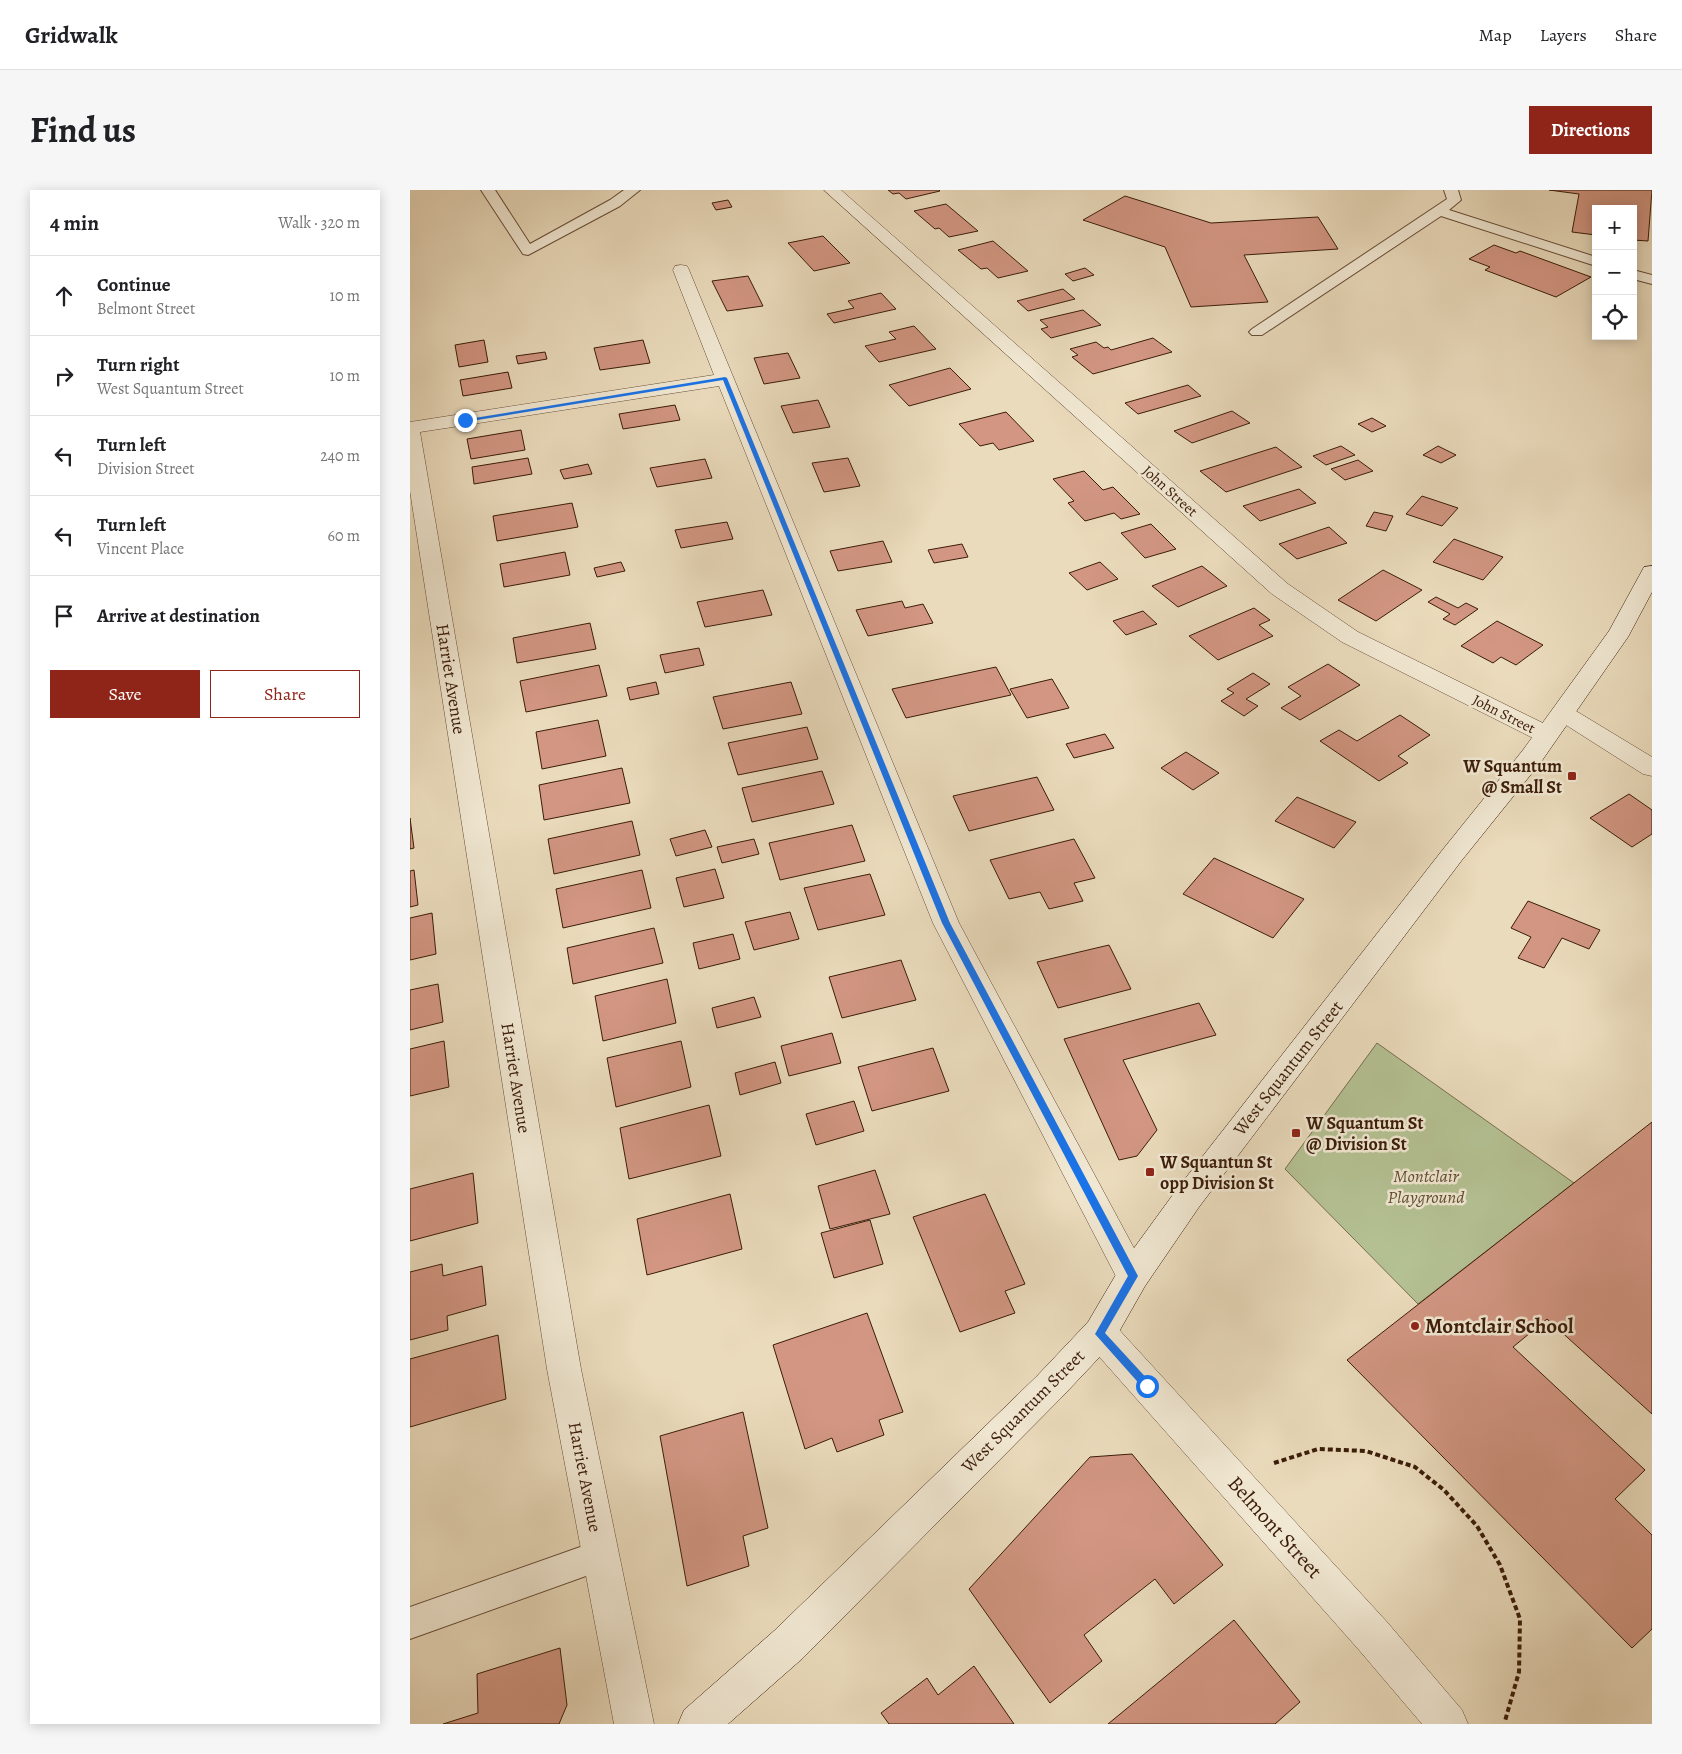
<!DOCTYPE html>
<meta charset="utf-8">
<style>
:root{--surface:#fff;--page:#f6f6f6;--text:#202124;--muted:#757577;--line:#e0e0e0;--accent:#8f2418}
body{margin:0;font-family:Alegreya,serif;background:var(--page);color:var(--text)}
.controls{position:absolute;right:15px;top:15px;display:grid;overflow:hidden;border-radius:0px;box-shadow:0 2px 12px #0003}
.controls button{width:45px;height:45px;display:grid;place-items:center;padding:0;border:0;border-bottom:1px solid var(--line);background:var(--surface);color:var(--text);font:25px sans-serif}
.stop{position:absolute;width:15px;height:15px;margin:-11px;border:4px solid #1a73e8;border-radius:50%;background:#fff}
.stop.end{background:#1a73e8;border-color:#fff;box-shadow:0 1px 5px #0008}
.list{margin:0;padding:0;list-style:none}
h2{display:flex;justify-content:space-between;align-items:center;height:65px;margin:0;padding:0 20px;font-size:21px}
h2 small{font-size:16px;font-weight:400;color:var(--muted)}
.list li{display:grid;grid-template-columns:32px 1fr auto;gap:15px;align-items:center;box-sizing:border-box;height:80px;padding:0 20px;border-top:1px solid var(--line)}
.list b{display:block;font-size:19px;white-space:nowrap}
.list p{margin:0;font-size:16px;white-space:nowrap;color:var(--muted)}
.list em{font-size:16px;font-style:normal;color:var(--muted)}
.actions{display:flex;gap:10px;padding:15px 20px}
.actions a{flex:1;padding:11px 0;border:1px solid var(--accent);border-radius:0px;text-align:center;font-size:18px;color:var(--accent)}
.actions .main{background:var(--accent);color:#fff}
.icon{flex:none;width:28px;height:28px;fill:none;stroke:currentColor;stroke-width:2;stroke-linecap:round;stroke-linejoin:round}
.map{position:relative;flex:none;width:1242px;height:1534px;overflow:hidden;border-radius:0px}
header{display:flex;align-items:center;gap:30px;box-sizing:border-box;height:70px;padding:0 25px;background:var(--surface);border-bottom:1px solid var(--line)}
header strong{font-size:24px}
nav{display:flex;gap:28px;margin-inline-start:auto;font-size:18px}
.intro{display:flex;align-items:center;justify-content:space-between;box-sizing:border-box;height:120px;padding:0 30px}
h1{margin:0;font-size:35px}
.button{padding:12px 22px;border-radius:0px;background:var(--accent);color:#fff;font-size:18px;font-weight:700}
main{display:flex;gap:30px;padding:0 30px}
aside{flex:1;background:var(--surface);border-radius:0px;box-shadow:0 2px 12px #0003}
.map>svg:first-child{display:block}
.green{fill:#b4c193;stroke:#786e4e}
.building{fill:#d29682;stroke:#3b1c09}
.lines{fill:none;stroke-linecap:round;stroke-linejoin:round}
.service-casing{stroke:#674c36;stroke-width:2}
.minor-casing{stroke:#674c36;stroke-width:1}
.secondary-casing{stroke:#3b1c09;stroke-width:1}
.path{stroke:#3b1c09;stroke-width:4;stroke-dasharray:5 3;stroke-linecap:butt}
.service{fill:#f1e8d3;fill-rule:evenodd}
.minor{fill:#f1e8d3;fill-rule:evenodd}
.secondary{fill:#f1e8d3;fill-rule:evenodd}
.route{fill:#1a73e8}
.poi-dot{fill:#8f2418;stroke:#f1e8d3;stroke-width:2}
.labels{text-anchor:middle;stroke-width:5;stroke-linejoin:round;paint-order:stroke}
.far-street-label{font-size:15px;fill:#3b1c09;stroke:#f1e8d3}
.street-label{font-size:18px;fill:#3b1c09;stroke:#f1e8d3}
.poi-label{font-size:18px;font-weight:bold;fill:#3b1c09;stroke:#f1e8d3;text-anchor:start}
.park-label{font-size:18px;font-style:italic;fill:#5f4e32;stroke:#f1e8d3}
.near-poi-label{font-size:21px;font-weight:bold;fill:#3b1c09;stroke:#f1e8d3;text-anchor:start}
.near-street-label{font-size:21px;fill:#3b1c09;stroke:#f1e8d3}
</style>
<header>
<strong>Gridwalk</strong>
<nav><a>Map</a><a>Layers</a><a>Share</a></nav>
</header>
<div class="intro"><h1>Find us</h1><a class="button">Directions</a></div>
<main>
<aside>
<h2>4 min<small>Walk · 320 m</small></h2>
<ul class="list">
<li><svg class="icon" aria-label="ahead" viewBox="0 0 24 24"><path d="M12 20V5M6 11l6-6 6 6"/></svg><div><b>Continue</b><p>Belmont Street</p></div><em>10 m</em></li>
<li><svg class="icon" aria-label="right" viewBox="0 0 24 24"><path d="M7 20v-9h11M14 6l5 5-5 5"/></svg><div><b>Turn right</b><p>West Squantum Street</p></div><em>10 m</em></li>
<li><svg class="icon" aria-label="left" viewBox="0 0 24 24"><path d="M17 20v-9H6M10 6l-5 5 5 5"/></svg><div><b>Turn left</b><p>Division Street</p></div><em>240 m</em></li>
<li><svg class="icon" aria-label="left" viewBox="0 0 24 24"><path d="M17 20v-9H6M10 6l-5 5 5 5"/></svg><div><b>Turn left</b><p>Vincent Place</p></div><em>60 m</em></li>
<li><svg class="icon" aria-label="arrive" viewBox="0 0 24 24"><path d="M6 21V4h12l-3 4 3 4H6"/></svg><div><b>Arrive at destination</b></div></li>
</ul>
<div class="actions"><a class="main">Save</a><a>Share</a></div>
</aside>
<div class="map">
<svg width="1242" height="1534" viewBox="0 0 1242 1534">
<rect width="100%" height="100%" fill="#eadbbc"/>
<filter id="stains"><feTurbulence type="fractalNoise" baseFrequency=".004" numOctaves="4"/><feColorMatrix values="0 0 0 0 .2 0 0 0 0 .09 0 0 0 0 .02 0 0 0 .5 -.17"/></filter>
<radialGradient id="worn" r=".72"><stop offset=".6" stop-color="#630" stop-opacity="0"/><stop offset="1" stop-color="#630" stop-opacity=".3"/></radialGradient>
<path class="green" d="M967,853L1164,993L1008,1114L875,979Z"/>
<g class="building">
<path d="M478,0H529L530,1L496,9L489,3L483,4Z"/>
<path d="M1139,0H1242L1238,51L1223,50V19H1186V45L1162,42L1169,4Z"/>
<path d="M715,6L801,33L908,27L928,59L834,65L858,112L781,117L755,57L673,30Z"/>
<path d="M318,10L322,17L306,20L302,13Z"/>
<path d="M536,14L568,41L539,47L529,38L525,39L504,21Z"/>
<path d="M413,46L440,73L404,81L378,53Z"/>
<path d="M583,51L618,81L588,88L577,78L571,79L548,60Z"/>
<path d="M1084,55L1106,63L1110,61L1181,87L1146,107L1075,80L1080,77L1059,69Z"/>
<path d="M675,78L684,85L663,91L655,84Z"/>
<path d="M338,86L353,116L317,121L302,91Z"/>
<path d="M653,99L665,109L618,121L607,111Z"/>
<path d="M471,103L486,119L424,133L417,124L444,118L438,111Z"/>
<path d="M673,120L691,135L641,148L631,139L638,137L630,130Z"/>
<path d="M504,136L526,159L469,172L455,156L486,149L479,142Z"/>
<path d="M743,148L762,162L683,184L662,167L668,165L660,159L686,152L694,158L698,157L701,160Z"/>
<path d="M74,150L78,172L49,177L45,155Z"/>
<path d="M233,150L240,173L190,180L184,158Z"/>
<path d="M135,162L137,169L108,174L106,166Z"/>
<path d="M378,163L390,188L354,194L344,168Z"/>
<path d="M540,178L561,199L499,216L479,195Z"/>
<path d="M98,182L102,198L53,206L50,190Z"/>
<path d="M778,195L791,206L728,224L715,213Z"/>
<path d="M408,210L420,237L383,243L371,216Z"/>
<path d="M265,215L270,230L213,239L209,224Z"/>
<path d="M822,221L840,233L782,253L764,241Z"/>
<path d="M596,222L624,251L589,260L583,253L570,256L549,234Z"/>
<path d="M962,228L976,236L962,242L948,234Z"/>
<path d="M111,240L115,260L61,269L57,249Z"/>
<path d="M931,256L945,265L916,275L903,266Z"/>
<path d="M1028,256L1046,265L1031,273L1013,265Z"/>
<path d="M866,257L892,277L816,302L790,281Z"/>
<path d="M118,268L122,284L64,294L62,277Z"/>
<path d="M438,268L450,296L414,302L402,273Z"/>
<path d="M295,269L302,288L247,297L240,278Z"/>
<path d="M948,270L963,281L935,290L921,279Z"/>
<path d="M178,274L182,284L154,289L150,280Z"/>
<path d="M674,281L693,300L703,297L730,324L711,329L704,323L675,331L658,313L664,311L643,289Z"/>
<path d="M889,299L906,313L850,331L833,316Z"/>
<path d="M1012,306L1048,318L1032,336L996,324Z"/>
<path d="M162,313L168,337L87,351L83,326Z"/>
<path d="M964,322L983,326L976,341L956,336Z"/>
<path d="M317,332L323,349L271,358L265,340Z"/>
<path d="M741,334L766,359L735,368L711,343Z"/>
<path d="M919,337L937,353L887,369L869,354Z"/>
<path d="M1044,349L1093,367L1073,390L1023,372Z"/>
<path d="M473,351L482,372L428,381L420,361Z"/>
<path d="M552,354L558,367L524,373L518,360Z"/>
<path d="M155,362L160,385L94,397L90,374Z"/>
<path d="M211,372L215,381L187,387L184,378Z"/>
<path d="M690,372L708,389L677,400L659,383Z"/>
<path d="M792,376L817,396L768,417L742,396Z"/>
<path d="M973,380L1012,400L966,431L928,410Z"/>
<path d="M353,400L362,425L295,437L287,412Z"/>
<path d="M1026,407L1048,418L1056,413L1068,419L1045,435L1033,429L1040,424L1018,412Z"/>
<path d="M492,411L495,418L513,414L523,433L458,446L446,420Z"/>
<path d="M844,418L860,430L849,435L863,446L808,470L779,446Z"/>
<path d="M733,421L747,434L716,445L703,431Z"/>
<path d="M1087,431L1133,455L1106,475L1091,467L1083,473L1051,456Z"/>
<path d="M180,433L186,459L107,473L103,448Z"/>
<path d="M289,458L294,475L255,483L250,465Z"/>
<path d="M918,474L950,495L890,530L871,518L891,506L878,497Z"/>
<path d="M189,475L197,506L116,522L110,491Z"/>
<path d="M586,477L601,505L496,528L482,499Z"/>
<path d="M843,483L860,494L836,509L848,516L834,526L811,511L824,503L817,499Z"/>
<path d="M642,489L659,518L617,528L600,499Z"/>
<path d="M246,492L249,504L220,510L217,498Z"/>
<path d="M381,492L392,524L313,539L303,507Z"/>
<path d="M990,525L1020,545L988,566L998,573L969,591L910,551L929,540L947,551Z"/>
<path d="M188,530L196,566L132,579L126,542Z"/>
<path d="M397,537L408,569L328,585L318,553Z"/>
<path d="M695,544L704,558L664,568L656,554Z"/>
<path d="M776,562L809,583L783,600L751,578Z"/>
<path d="M212,578L220,613L134,630L129,595Z"/>
<path d="M412,581L424,614L342,632L332,598Z"/>
<path d="M627,587L644,620L559,641L543,606Z"/>
<path d="M1219,604L1242,620V644L1222,657L1180,628Z"/>
<path d="M887,607L946,632L924,658L865,631Z"/>
<path d="M0,628L4,658L0,659Z"/>
<path d="M222,631L230,665L144,684L138,649Z"/>
<path d="M442,635L455,671L370,690L359,653Z"/>
<path d="M295,640L302,657L266,666L260,649Z"/>
<path d="M344,649L349,664L312,673L307,657Z"/>
<path d="M664,649L685,688L664,693L673,711L639,719L630,702L599,709L580,670Z"/>
<path d="M804,668L894,709L863,748L773,704Z"/>
<path d="M305,679L314,708L274,717L266,688Z"/>
<path d="M4,680L8,715L0,717V681Z"/>
<path d="M232,680L241,718L153,738L146,699Z"/>
<path d="M460,684L475,725L408,740L394,698Z"/>
<path d="M1118,711L1190,740L1179,759L1152,748L1134,778L1108,768L1121,747L1101,738Z"/>
<path d="M380,722L389,749L344,760L335,732Z"/>
<path d="M22,723L26,764L0,770V728Z"/>
<path d="M244,738L253,773L163,794L157,758Z"/>
<path d="M323,744L330,769L289,779L283,753Z"/>
<path d="M699,755L721,799L648,818L627,772Z"/>
<path d="M491,770L506,810L432,828L419,787Z"/>
<path d="M257,789L266,833L193,851L185,806Z"/>
<path d="M28,794L33,832L0,840V800Z"/>
<path d="M344,807L351,827L307,838L302,818Z"/>
<path d="M789,813L806,845L713,870L747,940L727,966L709,970L654,849Z"/>
<path d="M422,843L431,873L379,886L371,856Z"/>
<path d="M34,851L39,897L0,906V859Z"/>
<path d="M271,851L281,897L206,917L197,868Z"/>
<path d="M523,858L539,901L462,921L448,877Z"/>
<path d="M365,872L371,893L330,905L325,883Z"/>
<path d="M444,911L454,941L406,955L396,924Z"/>
<path d="M299,915L311,966L219,989L210,938Z"/>
<path d="M1242,932V1224L1137,1129L1103,1157L1235,1280L1205,1309L1242,1345V1439L1222,1458L937,1170Z"/>
<path d="M465,980L480,1024L420,1039L408,996Z"/>
<path d="M63,983L68,1033L0,1051V999Z"/>
<path d="M320,1004L332,1059L237,1085L227,1029Z"/>
<path d="M575,1004L615,1094L595,1101L605,1123L550,1142L503,1027Z"/>
<path d="M460,1030L473,1074L424,1088L411,1043Z"/>
<path d="M32,1074L33,1086L72,1076L76,1115L37,1126L38,1140L0,1150V1082Z"/>
<path d="M457,1123L493,1222L469,1230L474,1245L427,1262L422,1248L395,1259L363,1155Z"/>
<path d="M88,1145L96,1209L0,1237V1169Z"/>
<path d="M333,1222L358,1338L333,1346L339,1376L277,1396L250,1246Z"/>
<path d="M722,1264L813,1375L764,1414L745,1389L674,1445L692,1471L640,1513L559,1399L680,1267Z"/>
<path d="M824,1430L890,1512L865,1534H698Z"/>
<path d="M150,1458L157,1515L149,1534H33L68,1523L67,1484Z"/>
<path d="M564,1476L604,1534H479L471,1523L517,1488L528,1505Z"/>
</g>
<g class="lines">
<g class="service-casing">
<g id="service">
<path d="M71,0H85L120,54L200,10L214,0H230L210,16L118,65L113,64Z"/>
<path d="M1034,0H1048L1051,10L1039,20L1186,67V76L1031,26L852,145H842L839,142L842,139L1037,9Z"/>
<path d="M1223,80L1242,85V94L1223,89Z"/>
<path d="M190,1350L201,1355L206,1366L201,1377L0,1449V1417Z"/>
</g>
</g>
<g class="minor-casing">
<g id="minor">
<path d="M414,0H431L878,394L948,442L1145,539L1149,545L1145,551L1137,553L1129,551L932,452L862,404Z"/>
<path d="M271,75L277,76L279,80L549,733L739,1086L735,1096L723,1100L711,1096L523,733L309,196L10,242L171,1179L244,1534H204L137,1179L0,301V232L304,185L263,80L265,76Z"/>
<path d="M1153,515L1161,518L1242,567V586L1233,584L1145,528L1141,523L1145,518Z"/>
<path d="M690,1128L702,1132L977,1432L1052,1520L1058,1534H1012L949,1460L678,1154L673,1143L678,1132Z"/>
</g>
</g>
<g class="secondary-casing">
<path id="secondary" d="M1242,376V402L1218,447L1131,572L1052,670L789,1017L735,1096L702,1154L651,1208L393,1468L318,1534H268L274,1520L365,1440L627,1186L678,1132L711,1076L767,999L1034,658L1113,560L1199,441L1234,377Z"/>
</g>
<path class="path" d="M864,1273L908,1259L956,1261L1005,1277L1034,1300L1067,1336L1090,1375L1110,1429L1109,1482L1095,1531"/>
<use href="#service" class="service"/>
<use href="#minor" class="minor"/>
<use href="#secondary" class="secondary"/>
</g>
<path class="route" d="M315,187L317,188L540,733L728,1086L695,1143L741,1193V1199H734L685,1144L718,1086L532,733L313,190L55,232L52,230Z"/>
<g class="poi-dot">
<rect x="1157" y="581" width="10" height="10" rx="2.5"/>
<rect x="881" y="938" width="10" height="10" rx="2.5"/>
<rect x="735" y="977" width="10" height="10" rx="2.5"/>
<circle cx="1005" cy="1136" r="5"/>
</g>
<g class="labels">
<g class="far-street-label">
<text transform="translate(760 301) rotate(42)" y="5">John Street</text>
<text transform="translate(1094 524) rotate(27)" y="5">John Street</text>
</g>
<g class="street-label">
<text transform="translate(41 489) rotate(81)" y="6">Harriet Avenue</text>
<text transform="translate(878 878) rotate(-52)" y="6">West Squantum Street</text>
<text transform="translate(106 888) rotate(81)" y="6">Harriet Avenue</text>
<text transform="translate(613 1221) rotate(-45)" y="6">West Squantum Street</text>
<text transform="translate(175 1287) rotate(79)" y="6">Harriet Avenue</text>
</g>
<g class="poi-label">
<text x="1152" y="582" text-anchor="end">W Squantum<tspan x="1152" dy="21">@ Small St</tspan></text>
<text x="896" y="939">W Squantum St<tspan x="896" dy="21">@ Division St</tspan></text>
<text x="750" y="978">W Squantun St<tspan x="750" dy="21">opp Division St</tspan></text>
</g>
<g class="park-label">
<text x="1016" y="992">Montclair<tspan x="1016" dy="21">Playground</tspan></text>
</g>
<g class="near-poi-label">
<text x="1015" y="1143">Montclair School</text>
</g>
<g class="near-street-label">
<text transform="translate(865 1337) rotate(48)" y="7">Belmont Street</text>
</g>
</g>
<rect width="100%" height="100%" filter="url(#stains)"/>
<rect width="100%" height="100%" fill="url(#worn)"/>
</svg>
<div class="controls">
<button>+</button>
<button>−</button>
<button><svg class="icon" aria-label="locate" viewBox="0 0 24 24"><circle cx="12" cy="12" r="6"/><path d="M12 2v4M12 18v4M2 12h4M18 12h4"/></svg></button>
</div>
<div class="stop" style="left:737px;top:1196px"></div>
<div class="stop end" style="left:55px;top:230px"></div>
</div>
</main>
